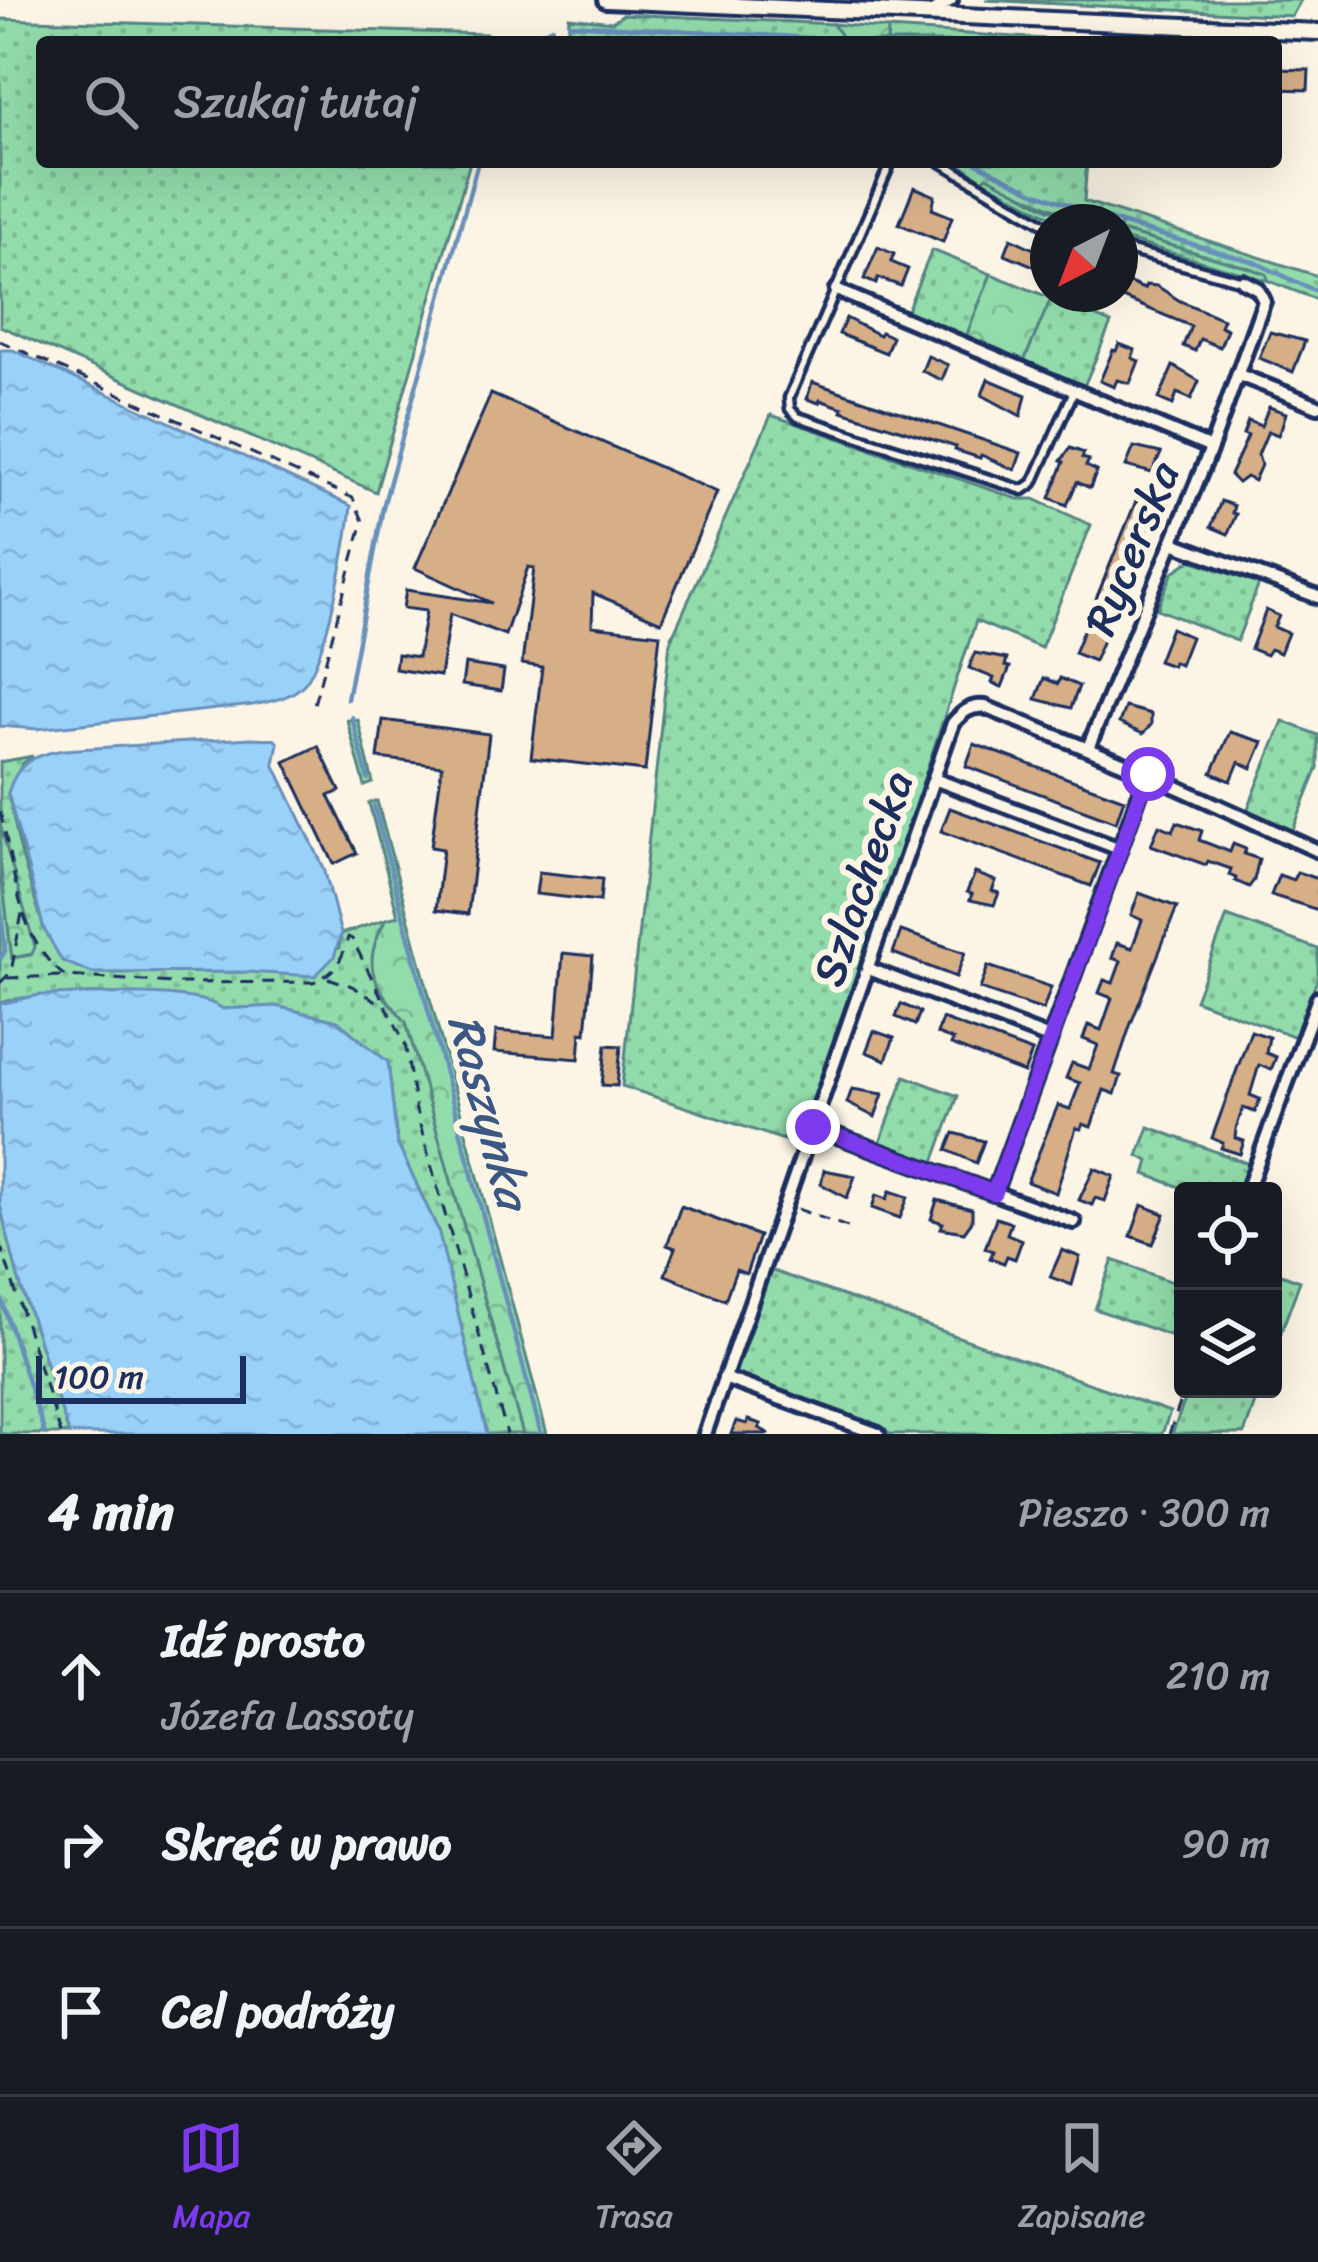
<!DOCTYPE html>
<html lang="pl">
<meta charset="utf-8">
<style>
:root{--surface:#171b24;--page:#242831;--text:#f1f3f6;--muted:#9ea1a6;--line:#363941;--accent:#7c3aed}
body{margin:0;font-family:Sriracha,sans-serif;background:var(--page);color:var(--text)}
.controls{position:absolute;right:36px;bottom:36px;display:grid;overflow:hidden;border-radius:12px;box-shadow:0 12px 48px #0002}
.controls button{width:108px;height:108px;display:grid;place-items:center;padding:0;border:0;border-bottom:3px solid var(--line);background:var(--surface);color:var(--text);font:60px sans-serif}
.compass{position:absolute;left:1030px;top:204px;width:108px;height:108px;border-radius:50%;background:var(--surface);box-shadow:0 12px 48px #0002;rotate:222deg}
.scale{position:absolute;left:36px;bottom:30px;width:210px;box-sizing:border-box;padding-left:12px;border:6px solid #1b2f5e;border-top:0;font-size:33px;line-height:42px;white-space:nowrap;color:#1b2f5e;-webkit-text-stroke:9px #fcf5e5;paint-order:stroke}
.stop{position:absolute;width:36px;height:36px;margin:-27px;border:9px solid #7c3aed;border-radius:50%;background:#fff}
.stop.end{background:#7c3aed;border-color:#fff;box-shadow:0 3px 12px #0008}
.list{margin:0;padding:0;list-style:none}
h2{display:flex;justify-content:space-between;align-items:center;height:156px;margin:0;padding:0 48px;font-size:51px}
h2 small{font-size:39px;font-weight:400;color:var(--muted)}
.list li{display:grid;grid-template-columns:78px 1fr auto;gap:36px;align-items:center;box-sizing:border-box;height:168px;padding:0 48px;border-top:3px solid var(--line)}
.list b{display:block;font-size:45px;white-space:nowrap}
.list p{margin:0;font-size:39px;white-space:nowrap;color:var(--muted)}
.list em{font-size:39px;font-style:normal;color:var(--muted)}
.icon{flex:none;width:66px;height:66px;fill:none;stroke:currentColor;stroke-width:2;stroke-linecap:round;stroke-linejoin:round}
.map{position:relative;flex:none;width:1318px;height:1434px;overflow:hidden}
.search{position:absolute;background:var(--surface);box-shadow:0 12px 48px #0002;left:36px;right:36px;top:36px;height:132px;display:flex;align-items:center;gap:30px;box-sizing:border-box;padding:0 42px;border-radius:12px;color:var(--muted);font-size:45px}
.sheet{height:660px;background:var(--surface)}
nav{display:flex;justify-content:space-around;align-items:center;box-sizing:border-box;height:168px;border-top:3px solid var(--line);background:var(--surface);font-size:33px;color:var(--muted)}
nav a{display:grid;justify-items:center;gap:6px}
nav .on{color:var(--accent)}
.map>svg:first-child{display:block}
.grass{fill:url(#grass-dots);stroke:#568584;stroke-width:3}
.forest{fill:url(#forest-crowns);stroke:#568584;stroke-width:3}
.water{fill:url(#water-ripples);stroke:#6790bb;stroke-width:3}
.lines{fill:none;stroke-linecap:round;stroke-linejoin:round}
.stream{stroke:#6790bb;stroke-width:4.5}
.building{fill:#d6af87;stroke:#1b2f5e;stroke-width:3}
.service-casing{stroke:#1b2f5e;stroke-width:15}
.minor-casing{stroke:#1b2f5e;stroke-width:20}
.tertiary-casing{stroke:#1b2f5e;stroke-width:22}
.path{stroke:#1b2f5e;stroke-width:3;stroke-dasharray:12 9;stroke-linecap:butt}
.service{stroke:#fcf5e5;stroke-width:6}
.minor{stroke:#fcf5e5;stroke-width:10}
.tertiary{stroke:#fcf5e5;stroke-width:14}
.route{stroke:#7c3aed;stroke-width:15}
.labels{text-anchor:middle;stroke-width:12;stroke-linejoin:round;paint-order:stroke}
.street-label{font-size:45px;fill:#1b2f5e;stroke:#fcf5e5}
.water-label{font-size:48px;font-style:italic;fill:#3b5885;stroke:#fcf5e5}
</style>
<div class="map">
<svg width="1318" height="1434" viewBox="0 0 1318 1434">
<defs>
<pattern id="grass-dots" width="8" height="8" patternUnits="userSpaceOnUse" patternTransform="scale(3)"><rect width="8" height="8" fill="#92dbab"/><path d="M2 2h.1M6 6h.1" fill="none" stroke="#7dbc96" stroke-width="1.8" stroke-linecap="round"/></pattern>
<pattern id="forest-crowns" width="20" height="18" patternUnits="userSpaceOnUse" patternTransform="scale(3)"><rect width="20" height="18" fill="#92dbab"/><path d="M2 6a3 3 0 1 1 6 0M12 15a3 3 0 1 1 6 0" fill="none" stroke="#7dbc96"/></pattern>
<pattern id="water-ripples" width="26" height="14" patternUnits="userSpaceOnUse" patternTransform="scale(3)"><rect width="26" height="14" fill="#9ad1f9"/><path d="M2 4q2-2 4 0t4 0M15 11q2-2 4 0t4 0" fill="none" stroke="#84b4d8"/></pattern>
</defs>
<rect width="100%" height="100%" fill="#fcf5e5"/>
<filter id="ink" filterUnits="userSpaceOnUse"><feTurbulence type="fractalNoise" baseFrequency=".00833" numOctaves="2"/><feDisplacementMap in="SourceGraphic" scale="24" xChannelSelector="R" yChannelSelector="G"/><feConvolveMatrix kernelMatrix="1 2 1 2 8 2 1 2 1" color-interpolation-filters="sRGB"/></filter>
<g filter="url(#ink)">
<g class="grass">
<path d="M985,0H1301L1292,16Z"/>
<path d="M623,14L833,24L845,42H684L568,33L569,17L612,22Z"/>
<path d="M0,19L486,34L507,42H42V162H470L376,492L0,326Z"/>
<path d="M888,29L1092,42H887Z"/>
<path d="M957,162H1087L1084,201L1318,276V300L1269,281L1265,274L1249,268L1120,231V222C1070,222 1032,198 987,177L983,180Z"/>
<path d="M932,250L991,274L966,337L906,313Z"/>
<path d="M1051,298L1111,323L1084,386L1024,361Z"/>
<path d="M771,415L1018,499H1034L1091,525L1041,648L976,621L802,1146L622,1086L670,642Z"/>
<path d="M1191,560L1259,584L1237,641L1157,609L1173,572Z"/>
<path d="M1283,721L1318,735V768L1293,830L1247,811Z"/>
<path d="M33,756L22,764L8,793L21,853L44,929L92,973L246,972L339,948L341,934L386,919L376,938L377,989L406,1022L523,1434H487L438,1230L397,1143L388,1062L337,1021L276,1006L222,1009C201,990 26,989 0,1004V860L12,958L31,955L34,947L0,825V762Z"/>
<path d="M1227,916L1318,949V977L1296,1037L1195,1000Z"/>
<path d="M905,1076L958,1096L934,1162L880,1143Z"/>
<path d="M1149,1127L1249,1164L1240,1191H1191L1145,1174L1149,1161L1138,1156Z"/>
<path d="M0,1205L18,1277L69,1434H0Z"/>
<path d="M1113,1260L1183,1286V1340L1095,1309Z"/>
<path d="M767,1269L1170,1412L1162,1434H890L740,1380L731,1369Z"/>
<path d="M1273,1271L1300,1281L1273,1354Z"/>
<path d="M1189,1389H1260L1244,1434H1172Z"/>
</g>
<g class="forest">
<path d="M833,24L888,29L887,42H845Z"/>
<path d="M987,176L1049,209L1092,222L1056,219L983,180Z"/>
<path d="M1120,231L1249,268L1266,274L1269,281L1120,238Z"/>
<path d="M991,274L1051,298L1024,361L966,337Z"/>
<path d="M347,720H358L373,783L365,786Z"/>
<path d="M377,801L547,1434H523L406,1022C374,984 359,968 386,919L398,916L369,803Z"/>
<path d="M0,825L35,947L32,954L12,958L0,860Z"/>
</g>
<g class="water">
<path d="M0,350H13L351,506C347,543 327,656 305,683C292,698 272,701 253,705L37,729L0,726Z"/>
<path d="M250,738L274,739L278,743L274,764L324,868L341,934L334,957L315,976L246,972L92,973L62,961L44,929L8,793C17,762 34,755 63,750Z"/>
<path d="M39,995C78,995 197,987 223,1009L276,1006L337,1021L388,1062L397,1143L438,1230L487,1434H69L18,1277L0,1205V1004Z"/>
</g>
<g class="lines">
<g class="stream">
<path d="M569,24L812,38L824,42"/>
<path d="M522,42L552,27"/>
<path d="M975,162L1032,191L1118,222"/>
<path d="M1120,223L1254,262L1318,292"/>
<path d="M347,699L383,507L478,162"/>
<path d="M352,717L368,779"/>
<path d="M374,806L541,1434"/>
<path d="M0,901L5,951L0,959"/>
<path d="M0,1295L45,1434"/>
</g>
</g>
<g class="building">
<path d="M1276,69L1309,70L1308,90L1276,89Z"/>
<path d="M914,187L935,196L932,209L952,217L943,242L899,224Z"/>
<path d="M1011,238L1048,256V272L1005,254Z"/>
<path d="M878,247L894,254L891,262L908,269L901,286L878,278L876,284L864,279Z"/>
<path d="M1120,279L1144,289L1146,285L1157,286L1180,301L1223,319L1220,326L1227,329L1220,347L1200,339L1195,351L1183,346L1191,326L1120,297Z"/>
<path d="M846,318L879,335L881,332L892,337L886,353L839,334Z"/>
<path d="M1270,332L1305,341L1293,372L1259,358Z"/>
<path d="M1119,344L1135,350L1132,358L1139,361L1130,383L1117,380L1114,387L1100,381L1113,350L1116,351Z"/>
<path d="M928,356L948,365L942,380L922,371Z"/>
<path d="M1173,366L1199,381L1191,399L1177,393L1173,405L1159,399Z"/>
<path d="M988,379L1026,395L1021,416L982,395Z"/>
<path d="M812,382L1021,453L1015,470L981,455L980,458L955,450L956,447L842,411L843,408L820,400L819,403L807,399Z"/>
<path d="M491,394L717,492L661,622L593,593L592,626L660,634L645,771L531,758L542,667L522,664L534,568L528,567L505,635L450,614L440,676L395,669L397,654L418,657L426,611L403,608L406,590L492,603L415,568Z"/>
<path d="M1269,407L1286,413L1282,426L1278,435L1268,431L1258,455L1261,465L1254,481L1246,477L1238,483L1230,475L1248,436L1243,434L1248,421L1261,426Z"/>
<path d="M1134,447L1161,453L1152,473L1126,466Z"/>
<path d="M1070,448L1084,453L1082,458L1089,460L1086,466L1097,471L1090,488L1077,482L1067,505L1050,498L1064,462L1061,461Z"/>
<path d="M1136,501L1157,509L1155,519L1094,661L1074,653Z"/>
<path d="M1221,501L1234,506L1232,513L1236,514L1228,534L1211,527Z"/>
<path d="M1266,610L1279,616L1274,627L1288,633L1280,653L1270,649L1266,655L1251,649Z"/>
<path d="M1171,628L1191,637L1180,665L1173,662L1172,666L1158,661Z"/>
<path d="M975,653L1007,659L1005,666L1010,667L1002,687L992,683L994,678L969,668Z"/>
<path d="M465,664L504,670L501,691L462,685Z"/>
<path d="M1044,678L1058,684L1060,678L1079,686L1071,708L1036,699Z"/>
<path d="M1125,707L1151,714V725L1143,734L1119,723Z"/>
<path d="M383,720L489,734L468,914L436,910L443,849L431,847L442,766L378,758Z"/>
<path d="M1230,732L1263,742L1252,768L1239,762L1231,781L1212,773Z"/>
<path d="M974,744L1124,799L1116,822L966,766Z"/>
<path d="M318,746L340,791L329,796L357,853L334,864L285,762Z"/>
<path d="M950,808L1100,863L1091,886L941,831Z"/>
<path d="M1177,822L1202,831L1199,840L1230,852L1233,844L1246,849L1244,854L1259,859L1254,880L1249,887L1235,881L1236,878L1229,875L1231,869L1208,861L1206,865L1151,845L1159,825L1173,831Z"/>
<path d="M539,872L602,879L600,901L536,894Z"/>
<path d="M1297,872L1318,879V910L1271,895L1279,875L1293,880Z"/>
<path d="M975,873L996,881L992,891L999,893L994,905L970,900L972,894L967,892Z"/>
<path d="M1139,893L1177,907L1130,1026L1114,1074L1121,1076L1115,1094L1104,1090L1091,1127L1083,1124L1081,1129L1076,1128L1056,1193L1027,1182L1058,1105L1070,1109L1080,1083L1066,1078L1072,1063L1089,1069L1098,1045L1083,1039L1088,1025L1101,1030L1112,998L1099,993L1104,980L1113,983L1121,961L1112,958L1117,943L1132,948L1142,920L1131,915Z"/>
<path d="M901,931L965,953L956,977L893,953Z"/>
<path d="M563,953L593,956L586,1033L581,1032L579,1059L494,1052L496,1031L556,1036Z"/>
<path d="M988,966L1051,987L1043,1010L980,989Z"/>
<path d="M901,1004L920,1012L915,1025L896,1017Z"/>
<path d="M942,1019L1032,1052L1024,1073L951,1045L953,1040L937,1034Z"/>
<path d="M874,1031L894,1038L886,1060L866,1052Z"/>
<path d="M1251,1031L1269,1037L1266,1053L1276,1057L1271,1070L1259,1065L1250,1095L1260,1099L1255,1112L1243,1108L1236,1129L1235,1138L1244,1141L1240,1154L1221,1148L1223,1143L1212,1138Z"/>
<path d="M606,1045L621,1046L617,1086L602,1085Z"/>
<path d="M852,1089L883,1094L875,1117L847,1103Z"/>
<path d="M954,1133L984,1141L976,1163L947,1150Z"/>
<path d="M1094,1168L1114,1176L1105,1201L1095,1198L1092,1205L1079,1200Z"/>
<path d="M824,1170L855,1176L847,1198L821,1184Z"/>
<path d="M890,1191L908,1197L900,1218L872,1208L876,1195L887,1199Z"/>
<path d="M937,1200L972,1209V1221L964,1232L941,1228L943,1223L931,1219Z"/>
<path d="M1142,1205L1165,1214L1153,1244L1131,1236Z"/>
<path d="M681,1206L759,1236L746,1274L736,1270L725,1300L665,1275L675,1248L667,1245Z"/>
<path d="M996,1218L1011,1223L1007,1234L1022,1240L1015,1259L1007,1256L1004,1263L990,1258L993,1251L985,1248Z"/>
<path d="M1062,1250L1080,1257L1072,1285L1050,1277Z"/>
<path d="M748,1420L761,1424L759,1428L770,1434H731L736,1421L747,1424Z"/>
</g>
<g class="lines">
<g class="service-casing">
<g id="service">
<path d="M891,162L789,398L790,409L798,417L1023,490L1033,483L1074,391"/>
<path d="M941,162L1048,226"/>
<path d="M1120,248L1243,281"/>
</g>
</g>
<g class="minor-casing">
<g id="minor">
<path d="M929,14L951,0"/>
<path d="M836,290L1211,448"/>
<path d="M1239,375L1318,406"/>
<path d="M1173,543L1318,597"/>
<path d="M1088,748L1211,448L1264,301L1258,289L1243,281"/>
<path d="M934,779L1120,849"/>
<path d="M869,969L1049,1038"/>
<path d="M813,1127L994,1193"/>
<path d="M1247,1191L1318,998"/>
<path d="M1074,1222L994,1193L1147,774"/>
<path d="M724,1378L878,1434"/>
<path d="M705,1434L953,723C962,713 970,705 985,707L1139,770L1318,851"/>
</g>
</g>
<g class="tertiary-casing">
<path id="tertiary" d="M606,0L1318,32"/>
</g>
<g class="path">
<path d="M0,341L353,498L363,521L313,708"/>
<path d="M0,812C15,866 16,940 65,976L175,983L313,982C336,972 342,961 348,937L352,939L405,1043L416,1111L507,1434"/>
<path d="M7,978L63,976"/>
<path d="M328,978L352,986L383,1005"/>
<path d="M0,983L11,972L22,913"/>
<path d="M797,1209L853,1229"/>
<path d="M0,1243L61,1434"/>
<path d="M1169,1434L1185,1389"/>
</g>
<use href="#service" class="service"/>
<use href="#minor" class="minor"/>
<use href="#tertiary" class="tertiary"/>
</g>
</g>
<g class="lines" filter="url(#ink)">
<path class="route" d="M813,1127L994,1193L1148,774"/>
</g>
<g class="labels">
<g class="street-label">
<text transform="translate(1131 548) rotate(-68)" y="16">Rycerska</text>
<text transform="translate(862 878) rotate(-71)" y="16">Szlachecka</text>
</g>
<g class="water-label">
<text transform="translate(490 1111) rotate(75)" y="17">Raszynka</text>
</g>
</g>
</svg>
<div class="controls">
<button><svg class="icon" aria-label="locate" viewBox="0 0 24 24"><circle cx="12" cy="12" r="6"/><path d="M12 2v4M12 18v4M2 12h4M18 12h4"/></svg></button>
<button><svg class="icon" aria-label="layers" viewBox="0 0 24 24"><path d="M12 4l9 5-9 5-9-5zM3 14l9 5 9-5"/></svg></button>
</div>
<svg class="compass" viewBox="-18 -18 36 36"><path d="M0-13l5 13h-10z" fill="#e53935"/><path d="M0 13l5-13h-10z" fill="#9ea1a6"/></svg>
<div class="scale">100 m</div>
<div class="stop" style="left:1148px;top:774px"></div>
<div class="stop end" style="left:813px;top:1127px"></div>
<div class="search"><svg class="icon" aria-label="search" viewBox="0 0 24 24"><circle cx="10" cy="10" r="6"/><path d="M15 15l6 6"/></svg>Szukaj tutaj</div>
</div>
<section class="sheet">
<h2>4 min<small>Pieszo · 300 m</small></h2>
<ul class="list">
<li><svg class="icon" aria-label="ahead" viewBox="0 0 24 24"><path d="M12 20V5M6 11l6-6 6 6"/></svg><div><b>Idź prosto</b><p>Józefa Lassoty</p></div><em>210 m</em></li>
<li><svg class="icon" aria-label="right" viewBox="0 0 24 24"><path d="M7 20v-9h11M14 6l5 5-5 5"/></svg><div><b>Skręć w prawo</b></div><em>90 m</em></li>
<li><svg class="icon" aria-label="arrive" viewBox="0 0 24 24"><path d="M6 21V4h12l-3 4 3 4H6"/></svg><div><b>Cel podróży</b></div></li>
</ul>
</section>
<nav>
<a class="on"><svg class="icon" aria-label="map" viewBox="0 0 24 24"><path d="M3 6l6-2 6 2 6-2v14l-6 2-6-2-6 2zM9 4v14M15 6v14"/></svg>Mapa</a>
<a><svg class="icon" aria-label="directions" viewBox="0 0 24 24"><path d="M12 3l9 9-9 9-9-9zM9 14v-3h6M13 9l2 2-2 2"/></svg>Trasa</a>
<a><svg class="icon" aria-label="saved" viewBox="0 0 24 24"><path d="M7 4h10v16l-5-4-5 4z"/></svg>Zapisane</a>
</nav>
